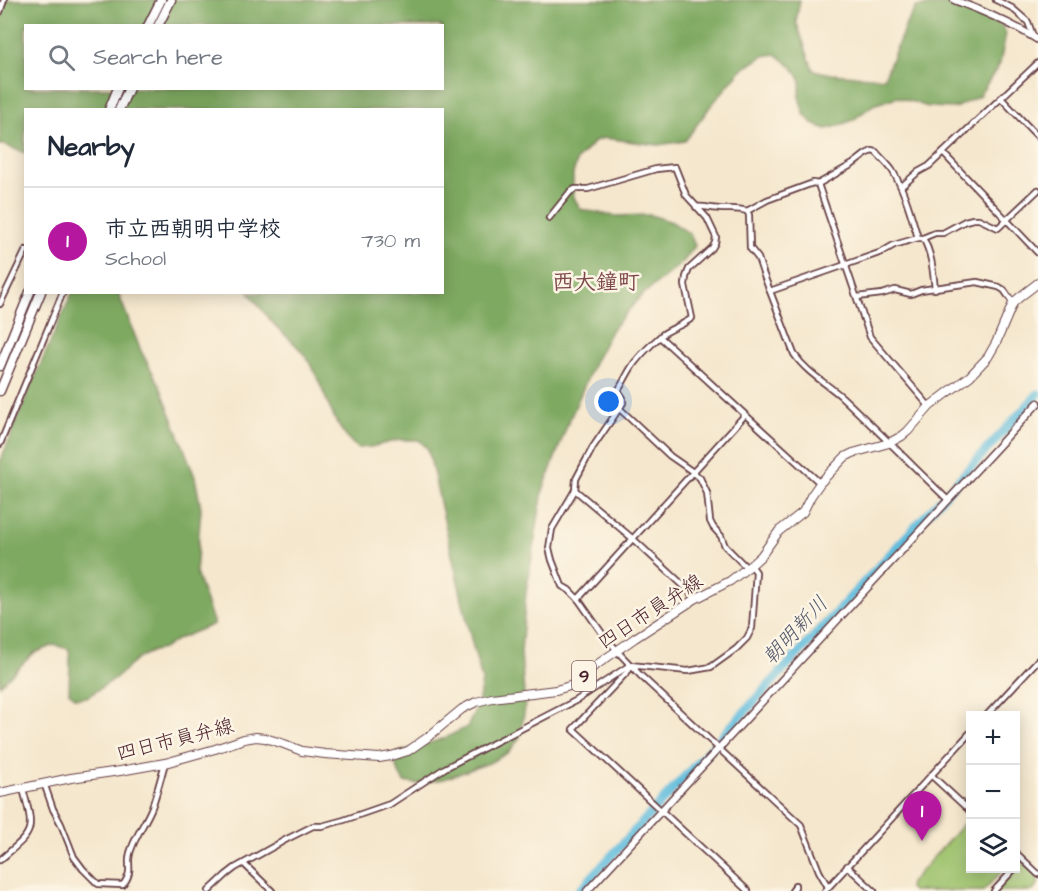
<!DOCTYPE html>
<meta charset="utf-8">
<style>
:root{--surface:#fff;--page:#f6f6f7;--text:#1f2937;--muted:#747a83;--line:#e0e1e3;--accent:#b5179e}
body{margin:0;font-family:"Architects Daughter","Klee One",sans-serif;background:var(--page);color:var(--text)}
.controls{position:absolute;right:18px;bottom:18px;display:grid;overflow:hidden;border-radius:0px;box-shadow:0 3px 15px #0003}
.controls button{width:54px;height:54px;display:grid;place-items:center;padding:0;border:0;border-bottom:2px solid var(--line);background:var(--surface);color:var(--text);font:30px sans-serif}
.you{position:absolute;left:609px;top:402px;width:21px;height:21px;margin:-15px;border:4px solid #fff;border-radius:50%;background:#1a73e8;box-shadow:0 0 0 9px #1a73e833}
.badge{display:grid;place-items:center;width:39px;height:39px;border-radius:50%;background:var(--accent);color:#fff;font-size:20px;font-weight:700}
.pin{position:absolute;translate:-50% -50px;filter:drop-shadow(0 2px 3px #0008)}
.pin::after{content:'';position:absolute;top:32px;width:21px;height:18px;background:inherit;clip-path:polygon(0 0,100% 0,50% 100%)}
.list{margin:0;padding:0;list-style:none}
h2{display:flex;justify-content:space-between;align-items:center;height:78px;margin:0;padding:0 24px;font-size:26px}
h2 small{font-size:20px;font-weight:400;color:var(--muted)}
.list li{display:grid;grid-template-columns:39px 1fr auto;gap:18px;align-items:center;box-sizing:border-box;height:108px;padding:0 24px;border-top:2px solid var(--line)}
.list b{display:block;font-size:22px;white-space:nowrap}
.list p{margin:0;font-size:20px;white-space:nowrap;color:var(--muted)}
.list em{font-size:20px;font-style:normal;color:var(--muted)}
.icon{flex:none;width:33px;height:33px;fill:none;stroke:currentColor;stroke-width:2;stroke-linecap:round;stroke-linejoin:round}
.map{position:relative;flex:none;width:1038px;height:891px;overflow:hidden}
.search{position:absolute;background:var(--surface);box-shadow:0 3px 15px #0003;left:24px;top:24px;width:420px;height:66px;display:flex;align-items:center;gap:15px;box-sizing:border-box;padding:0 21px;border-radius:0px;color:var(--muted);font-size:22px}
.panel{position:absolute;background:var(--surface);box-shadow:0 3px 15px #0003;left:24px;top:108px;width:420px;height:186px;border-radius:0px}
.map>svg:first-child{display:block}
.green{fill:#9ec36d;stroke:#74714c;stroke-width:1.5}
.forest{fill:#7ea960;stroke:#646446;stroke-width:1.5;fill-rule:evenodd}
.lines{fill:none;stroke-linecap:round;stroke-linejoin:round}
.river{stroke:#5fbcdd;stroke-width:9}
.minor-casing{stroke:#643d43;stroke-width:8}
.tertiary-casing{stroke:#643d43;stroke-width:9}
.primary-casing{stroke:#643d43;stroke-width:10}
.motorway-casing{stroke:#643d43;stroke-width:11}
.minor{stroke:#fff;stroke-width:4.5}
.tertiary{stroke:#fff;stroke-width:6}
.primary{stroke:#fff;stroke-width:8}
.motorway{stroke:#fff;stroke-width:8}
.labels{text-anchor:middle;stroke-width:5;stroke-linejoin:round;paint-order:stroke}
.shield{fill:#fcf5e5;stroke:#7f5f63;stroke-width:1.5}
.shield-label{font-size:18px;font-weight:bold;fill:#4a1f2b}
.street-label{font-size:20px;fill:#4a1f2b;stroke:#fcf5e5}
.water-label{font-size:21px;font-style:italic;fill:#515669;stroke:#fcf5e5}
.quarter-label{font-size:22px;font-weight:bold;fill:#7e494c;stroke:#fcf5e5}
</style>
<div class="map">
<svg width="1038" height="891" viewBox="0 0 1038 891">
<rect width="100%" height="100%" fill="#fcf5e5"/>
<filter id="ink" filterUnits="userSpaceOnUse"><feTurbulence type="fractalNoise" baseFrequency=".0167" numOctaves="2"/><feDisplacementMap in="SourceGraphic" scale="12" xChannelSelector="R" yChannelSelector="G"/><feConvolveMatrix kernelMatrix="1 2 1 2 8 2 1 2 1" color-interpolation-filters="sRGB"/></filter>
<filter id="wash" filterUnits="userSpaceOnUse"><feTurbulence type="fractalNoise" baseFrequency=".008" numOctaves="4" result="noise"/><feDisplacementMap in="SourceGraphic" scale="24" xChannelSelector="R" yChannelSelector="G"/><feGaussianBlur stdDeviation="1.35" result="paint"/><feColorMatrix in="noise" values="0 0 0 0 0 0 0 0 0 0 0 0 0 0 0 0 0 1.4 0 .05"/><feComposite in="paint" operator="in"/></filter>
<g filter="url(#wash)">
<rect width="100%" height="100%" fill="#f5e7cd"/>
<g class="green">
<path d="M967,820L970,824V868L1004,869L983,891H912L909,888L910,883Z"/>
<path d="M1023,862L1038,876V884L1033,891H999L997,890Z"/>
</g>
<g class="forest">
<path d="M6,0H800L796,21L813,70L831,74L884,78L907,22L916,7L946,4L983,13L1003,27L1006,33L1000,64L979,96L955,108L928,107L897,97L873,105L853,120L838,126L826,129L813,124L804,114L799,97L801,80L792,67L776,54L763,56L741,70L710,107L685,141L658,145L604,138L595,141L577,160L573,174V195L580,209L614,216L651,215L672,222L690,234L695,246L683,262L642,295L612,329L594,363L567,426L543,490L526,593L521,652L525,708L520,737L509,752L489,763L444,779L416,784L404,782L396,767L397,753L445,738L467,727L478,705L482,680L471,639L428,449L419,440H399L371,447L358,448C327,425 326,381 302,352C294,341 281,333 272,322C264,313 257,302 249,293L442,292V110H26L25,153L4,145H0V24ZM26,26H442V88H26Z"/>
<path d="M72,293H118L141,351L160,386L195,477L201,508L196,573L214,624L178,639L163,649L153,651L140,657L113,680L87,697L76,698L69,692L70,662L69,649L54,645L34,653L0,685V462L27,395Z"/>
</g>
<g class="lines">
<path class="river" d="M579,891L1038,394"/>
</g>
</g>
<g filter="url(#ink)">
<g class="lines">
<g class="minor-casing">
<g id="minor">
<path d="M996,0L1012,8L1028,22L1033,36"/>
<path d="M0,12L4,0"/>
<path d="M1001,98L1038,137"/>
<path d="M943,153L1038,253"/>
<path d="M818,184L870,337L929,406"/>
<path d="M902,186L918,172L929,166L1038,63"/>
<path d="M696,207C705,206 713,209 722,209C731,209 738,208 747,211L767,200L813,183L818,184L853,164L866,154L872,151L876,152C881,158 888,164 892,170C905,191 911,215 918,238"/>
<path d="M747,211L749,215L750,248L758,258L763,273L794,354C806,372 826,383 842,397C878,431 912,465 948,500"/>
<path d="M549,218L570,192L575,189H588L656,169L675,167L686,195L707,218L716,237L715,243L712,248L689,269L686,277L685,285L692,318C683,325 672,328 663,334C655,341 643,352 636,361C629,369 625,380 619,389V392L623,398V403L593,447L576,479L575,490L552,529L549,548L552,560L562,586L569,590L578,599L604,636L615,648"/>
<path d="M923,238C932,254 933,271 935,289"/>
<path d="M770,291L845,265L882,252L894,245L918,238H923L935,233H943L965,221L973,219H979L998,228L1038,190"/>
<path d="M857,297L882,294L895,290L911,294L921,290L977,282L999,287L1004,290L1013,303"/>
<path d="M0,304L26,250"/>
<path d="M660,337L820,483"/>
<path d="M620,409L670,456L693,472L700,478L707,493L710,521L713,527L721,536L725,546L747,568"/>
<path d="M0,444L63,292"/>
<path d="M575,490L632,538L685,587L695,599"/>
<path d="M578,599L745,415"/>
<path d="M619,653L640,675L801,825L819,871L828,887"/>
<path d="M630,665L629,670L573,729L748,891"/>
<path d="M986,716L1038,660"/>
<path d="M931,775L970,811"/>
<path d="M44,783L53,809L61,824L74,857L83,869L98,884L123,885C135,869 125,865 131,850C136,835 146,822 152,807C157,793 161,777 165,763"/>
<path d="M1016,853L1038,874"/>
<path d="M0,860C34,831 35,833 23,789"/>
<path d="M244,864L272,891"/>
<path d="M847,866L874,891"/>
<path d="M209,891L226,875L235,868L287,839L313,826H322L344,820L390,804L445,768L577,700L630,665L688,671L711,667L736,649L747,638L752,628L756,572L751,565"/>
<path d="M792,891L795,887V885"/>
<path d="M825,891L970,733"/>
<path d="M994,891L1015,868"/>
</g>
</g>
<g class="tertiary-casing">
<g id="tertiary">
<path d="M954,0C983,11 1012,23 1038,40"/>
<path d="M587,891L1038,403"/>
</g>
</g>
<g class="primary-casing">
<path id="primary" d="M0,793L71,778L120,771L165,763L215,749L244,739L256,737L265,738L284,744L302,751L325,754L379,758L391,756L408,751L428,737L462,709L476,702L492,698L556,690L573,685L592,668L635,638L695,599L730,581L751,565L761,556L779,531L803,512L811,496L820,483L845,457L853,453L889,443L902,436L908,431L930,406L970,376L988,357L996,343L1013,303L1021,296L1038,283"/>
</g>
<g class="motorway-casing">
<g id="motorway">
<path d="M148,26L161,0"/>
<path d="M158,26L171,0"/>
<path d="M109,110L118,88"/>
<path d="M119,110L129,88"/>
<path d="M0,366L30,292"/>
<path d="M0,391L41,292"/>
</g>
</g>
<use href="#minor" class="minor"/>
<use href="#tertiary" class="tertiary"/>
<use href="#primary" class="primary"/>
<use href="#motorway" class="motorway"/>
</g>
</g>
<g class="labels">
<rect class="shield" x="572" y="661" width="24" height="30" rx="4.5"/>
<g class="shield-label">
<text x="584" y="682">9</text>
</g>
<g class="street-label">
<text transform="translate(650 611) rotate(-33)" y="7">四日市員弁線</text>
<text transform="translate(175 739) rotate(-14)" y="7">四日市員弁線</text>
</g>
<g class="water-label">
<text transform="translate(795 630) rotate(-47)" y="7">朝明新川</text>
</g>
<g class="quarter-label">
<text x="596" y="289">西大鐘町</text>
</g>
</g>
</svg>
<div class="controls">
<button>+</button>
<button>−</button>
<button><svg class="icon" aria-label="layers" viewBox="0 0 24 24"><path d="M12 4l9 5-9 5-9-5zM3 14l9 5 9-5"/></svg></button>
</div>
<div class="you"></div>
<div class="pin badge" style="left:922px;top:841px">1</div>
<div class="search"><svg class="icon" aria-label="search" viewBox="0 0 24 24"><circle cx="10" cy="10" r="6"/><path d="M15 15l6 6"/></svg>Search here</div>
<section class="panel">
<h2>Nearby<small></small></h2>
<ul class="list">
<li><span class="badge">1</span><div><b>市立西朝明中学校</b><p>School</p></div><em>730 m</em></li>
</ul>
</section>
</div>
